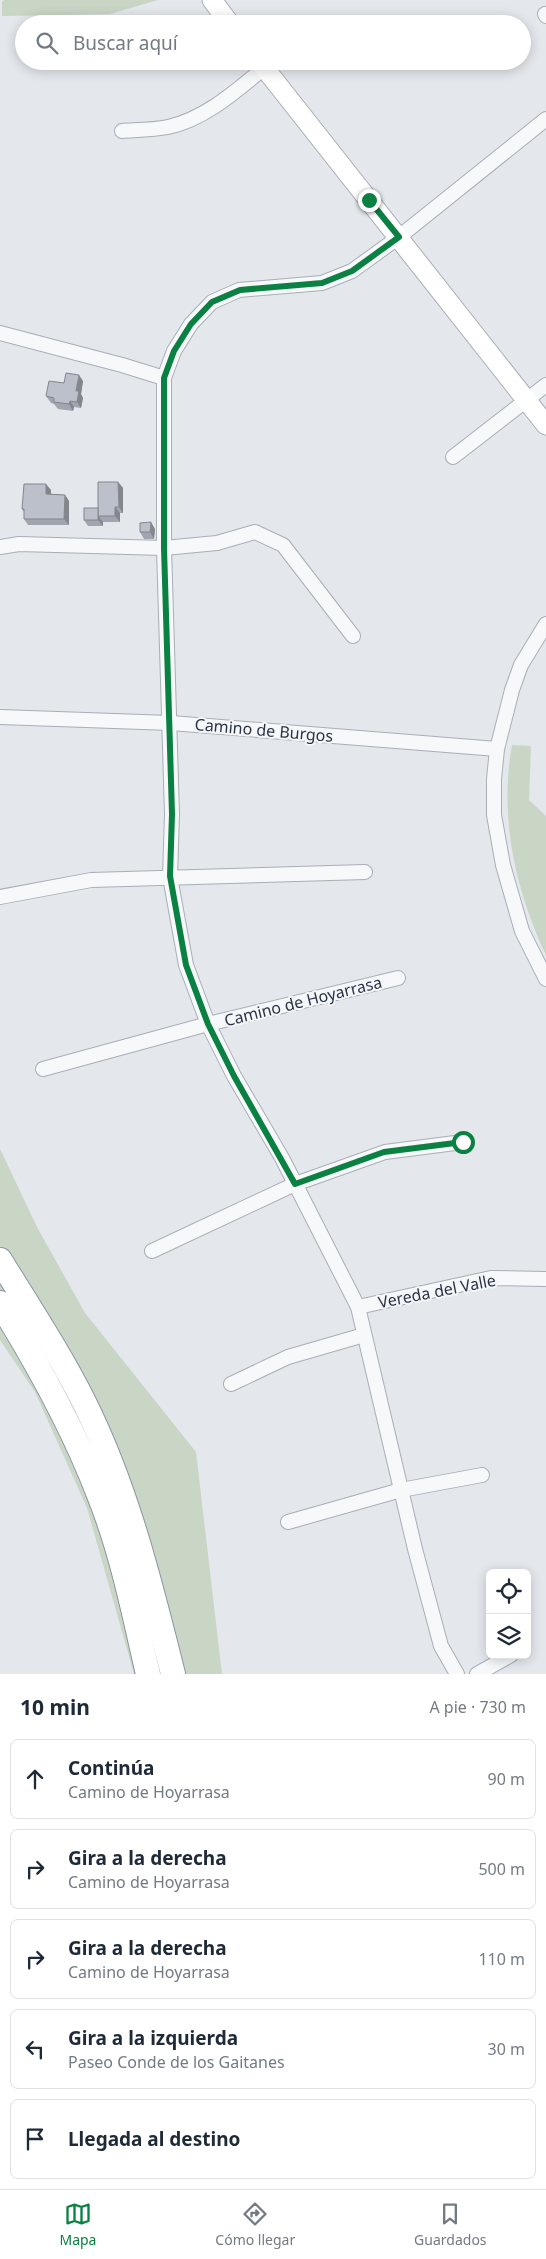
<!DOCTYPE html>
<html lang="es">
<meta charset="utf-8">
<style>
:root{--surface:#fff;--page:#f6f6f7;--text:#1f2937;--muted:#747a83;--line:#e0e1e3;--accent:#0b8043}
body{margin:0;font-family:"Noto Sans",sans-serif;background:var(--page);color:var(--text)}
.controls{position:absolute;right:15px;bottom:15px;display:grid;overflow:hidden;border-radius:8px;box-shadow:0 2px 12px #0003}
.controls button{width:45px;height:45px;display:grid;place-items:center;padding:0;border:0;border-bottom:1px solid var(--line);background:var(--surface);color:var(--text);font:25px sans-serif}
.stop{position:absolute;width:15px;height:15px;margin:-11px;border:4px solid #0b8043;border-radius:50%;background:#fff}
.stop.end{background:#0b8043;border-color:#fff;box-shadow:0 1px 5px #0008}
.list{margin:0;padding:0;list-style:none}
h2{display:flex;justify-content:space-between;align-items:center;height:65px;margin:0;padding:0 20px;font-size:21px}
h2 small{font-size:16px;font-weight:400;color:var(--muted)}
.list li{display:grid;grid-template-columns:32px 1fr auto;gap:15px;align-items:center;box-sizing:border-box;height:80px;margin:0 10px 10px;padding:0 10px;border:1px solid var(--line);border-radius:8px}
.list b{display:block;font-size:19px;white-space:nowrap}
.list p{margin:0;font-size:16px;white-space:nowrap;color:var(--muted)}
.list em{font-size:16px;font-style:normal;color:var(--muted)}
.icon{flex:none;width:28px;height:28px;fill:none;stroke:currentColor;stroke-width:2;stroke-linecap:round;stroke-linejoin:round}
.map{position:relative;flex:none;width:546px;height:1674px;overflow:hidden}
.search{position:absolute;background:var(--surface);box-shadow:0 2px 12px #0003;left:15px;right:15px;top:15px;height:55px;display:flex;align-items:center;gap:12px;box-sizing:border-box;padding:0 18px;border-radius:28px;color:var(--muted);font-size:19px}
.sheet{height:515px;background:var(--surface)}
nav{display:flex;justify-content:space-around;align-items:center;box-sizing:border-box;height:70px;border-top:1px solid var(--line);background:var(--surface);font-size:14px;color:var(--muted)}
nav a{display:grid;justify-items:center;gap:2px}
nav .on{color:var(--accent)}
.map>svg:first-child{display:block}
.green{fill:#c9d6c5}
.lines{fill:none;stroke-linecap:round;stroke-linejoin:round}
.street-casing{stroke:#a9aeb7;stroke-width:16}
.secondary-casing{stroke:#a9aeb7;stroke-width:21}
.highway-casing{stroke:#8b94a3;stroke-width:26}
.street{stroke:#f7f8fa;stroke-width:14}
.secondary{stroke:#fff;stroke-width:19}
.highway{stroke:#fff;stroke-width:24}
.wall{fill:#a1a5ae}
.shaded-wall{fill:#83868d}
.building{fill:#bbc0ca;stroke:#83868d}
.route{stroke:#0b8043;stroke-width:6}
.labels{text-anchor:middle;stroke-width:4;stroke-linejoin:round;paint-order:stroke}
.street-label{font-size:16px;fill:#2b3445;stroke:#f4f6f9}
</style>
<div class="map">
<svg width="546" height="1674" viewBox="0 0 546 1674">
<rect width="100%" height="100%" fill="#e4e7ec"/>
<g class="green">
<path d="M4,0H158L110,14L2,16V2Z"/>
<path d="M512,745L531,746L529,800L546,816V955C515,889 499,817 512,745Z"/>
<path d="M0,1149L37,1227L85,1313L196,1452L222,1674H134L87,1508L35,1392L0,1340Z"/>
</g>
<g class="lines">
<g class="street-casing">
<g id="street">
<path d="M545,14L546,16"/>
<path d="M122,131C137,130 153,130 168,127C205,119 236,91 264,68"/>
<path d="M0,333L122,365L164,378"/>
<path d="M453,457L546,385"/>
<path d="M0,547L19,544L164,548L217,543L255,532L283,545L353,636"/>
<path d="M546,624L521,665L512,690L497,749L494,779V815L503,865L522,931L546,979"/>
<path d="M0,717L171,723L497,749"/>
<path d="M0,897L91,880L365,872"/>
<path d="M43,1069L208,1024L398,978"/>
<path d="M152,1251L295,1184L385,1152L463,1142"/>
<path d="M358,1307L491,1278L546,1279"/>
<path d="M231,1384L288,1357L364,1335"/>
<path d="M288,1522L401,1490L482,1475"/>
<path d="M457,1674L441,1646L415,1549L358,1307L282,1158L234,1076L208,1024L186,965L170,877L172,814L164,548V378L174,351L191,324L212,302L239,290L322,283L352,271L399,237L546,119"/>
<path d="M477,1674L511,1655"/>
</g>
</g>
<g class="secondary-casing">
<g id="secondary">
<path d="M212,0L230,24"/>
<path d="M259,61L546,425"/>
</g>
</g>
<g class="highway-casing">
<g id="highway">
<path d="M0,1260C29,1307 60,1354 85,1404C127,1489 150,1582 173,1674"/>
<path d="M0,1303C38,1364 73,1427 99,1495C122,1552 134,1614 148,1674"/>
</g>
</g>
<use href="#street" class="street"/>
<use href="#secondary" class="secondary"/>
<use href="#highway" class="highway"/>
</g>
<g class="wall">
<path d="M83,381L81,394L83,398L81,408L74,407L73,411L58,409L54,404L51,403L46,396L64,383Z"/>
<path d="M118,482L123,488V513H120V522H103V526H88L84,520L98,508Z"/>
<path d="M51,490V494L65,495L69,501V525H28L24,519V512L22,509Z"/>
<path d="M155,529L154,539H144L140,532Z"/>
</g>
<g class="shaded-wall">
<path d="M79,375L83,381L81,394L83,398L81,408L77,402L76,391Z"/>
<path d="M70,401L74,407L73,411L69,404Z"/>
<path d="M118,482L123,488V513L119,507Z"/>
<path d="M46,484L51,490V500L46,494Z"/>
<path d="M65,495L69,501V525L64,519Z"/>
<path d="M115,507L120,513V522L115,516Z"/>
<path d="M98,516L103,522V526L98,520Z"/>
<path d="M151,522L155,529L154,539L150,532Z"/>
</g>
<g class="building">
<path d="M66,373L79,375L76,391H79L77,402L70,401L69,404L54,402V398L46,396L49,381L64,383Z"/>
<path d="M98,482H118L119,507H115V516H98Z"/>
<path d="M24,484H46V494L65,495L64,519H24V509H22Z"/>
<rect x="84" y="508" width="14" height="12"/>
<path d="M151,522L150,532H140V523Z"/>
</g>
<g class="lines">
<path class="route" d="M369,200L399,237L352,271L322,283L240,290L212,302L191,324L174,351L164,378V548L172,814L170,876L186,965L208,1024L234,1076L295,1184L384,1152L463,1142"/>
</g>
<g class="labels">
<g class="street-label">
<text transform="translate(264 730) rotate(5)" y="6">Camino de Burgos</text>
<text transform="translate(303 1001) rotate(-14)" y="6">Camino de Hoyarrasa</text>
<text transform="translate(437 1291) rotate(-11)" y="6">Vereda del Valle</text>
</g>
</g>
</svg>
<div class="controls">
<button><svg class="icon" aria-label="locate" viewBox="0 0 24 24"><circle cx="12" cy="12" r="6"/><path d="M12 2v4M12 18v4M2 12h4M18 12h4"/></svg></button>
<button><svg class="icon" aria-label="layers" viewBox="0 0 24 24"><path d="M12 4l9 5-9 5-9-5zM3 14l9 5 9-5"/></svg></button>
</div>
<div class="stop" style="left:463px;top:1142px"></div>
<div class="stop end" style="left:369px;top:200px"></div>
<div class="search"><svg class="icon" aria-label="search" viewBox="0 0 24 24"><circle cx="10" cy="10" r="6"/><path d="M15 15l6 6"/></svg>Buscar aquí</div>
</div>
<section class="sheet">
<h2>10 min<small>A pie · 730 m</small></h2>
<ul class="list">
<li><svg class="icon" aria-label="ahead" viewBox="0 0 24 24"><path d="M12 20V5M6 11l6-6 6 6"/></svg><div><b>Continúa</b><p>Camino de Hoyarrasa</p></div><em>90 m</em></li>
<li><svg class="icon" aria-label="right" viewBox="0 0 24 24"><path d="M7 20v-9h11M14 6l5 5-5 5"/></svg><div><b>Gira a la derecha</b><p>Camino de Hoyarrasa</p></div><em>500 m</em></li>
<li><svg class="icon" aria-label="right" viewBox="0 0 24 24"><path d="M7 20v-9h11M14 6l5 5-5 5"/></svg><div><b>Gira a la derecha</b><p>Camino de Hoyarrasa</p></div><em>110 m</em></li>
<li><svg class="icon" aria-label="left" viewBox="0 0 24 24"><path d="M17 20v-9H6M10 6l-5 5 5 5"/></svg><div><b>Gira a la izquierda</b><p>Paseo Conde de los Gaitanes</p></div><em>30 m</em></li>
<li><svg class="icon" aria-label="arrive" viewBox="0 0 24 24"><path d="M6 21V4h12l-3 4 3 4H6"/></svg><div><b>Llegada al destino</b></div></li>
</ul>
</section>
<nav>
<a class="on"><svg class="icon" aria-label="map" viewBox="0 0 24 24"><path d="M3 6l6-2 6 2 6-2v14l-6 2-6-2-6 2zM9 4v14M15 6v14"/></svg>Mapa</a>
<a><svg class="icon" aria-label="directions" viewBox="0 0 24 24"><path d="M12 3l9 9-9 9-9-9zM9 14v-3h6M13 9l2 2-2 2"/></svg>Cómo llegar</a>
<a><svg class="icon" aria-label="saved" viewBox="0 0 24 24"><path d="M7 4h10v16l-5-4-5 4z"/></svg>Guardados</a>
</nav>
